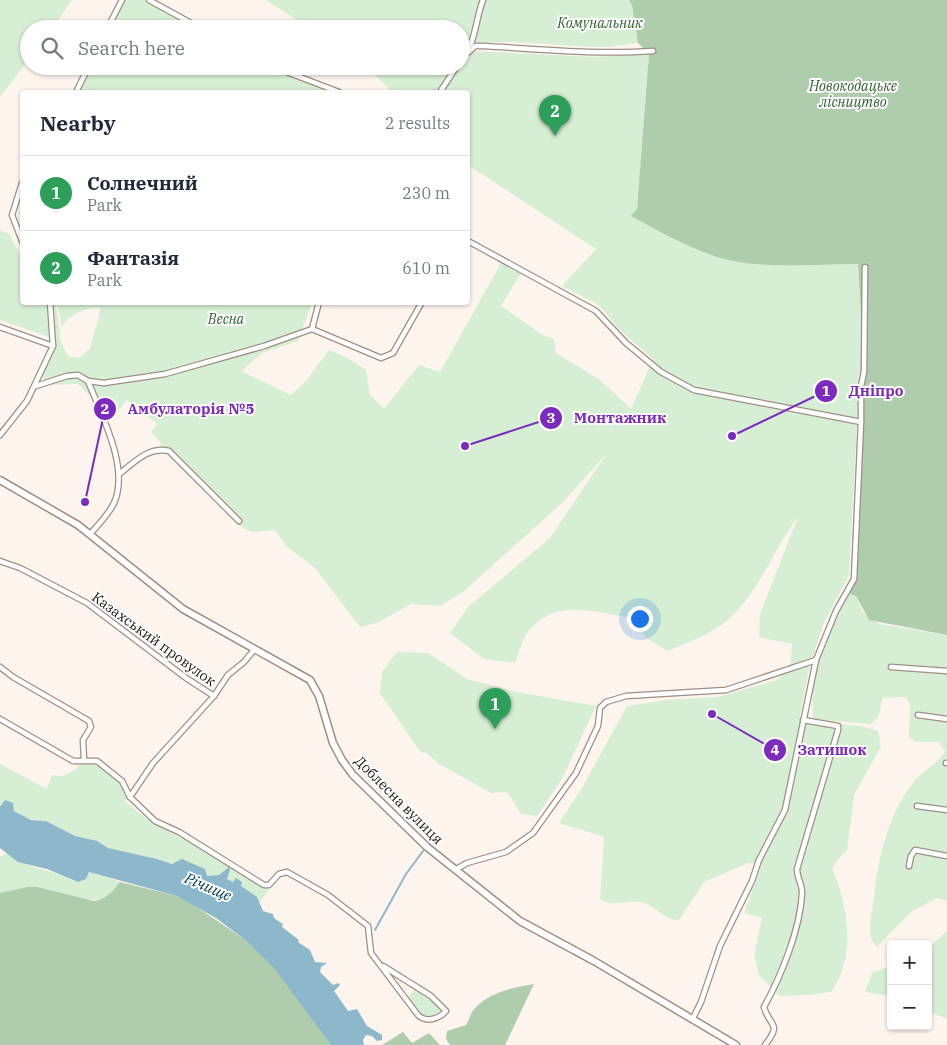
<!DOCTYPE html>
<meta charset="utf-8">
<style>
:root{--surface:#fff;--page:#f2f2f3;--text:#1f2937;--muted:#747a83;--line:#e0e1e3;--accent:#d93025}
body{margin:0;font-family:"IBM Plex Serif",serif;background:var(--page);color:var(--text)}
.controls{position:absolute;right:15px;bottom:15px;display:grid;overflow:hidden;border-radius:5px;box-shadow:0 1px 4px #0004}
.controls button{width:45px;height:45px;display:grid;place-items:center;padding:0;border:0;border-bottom:1px solid var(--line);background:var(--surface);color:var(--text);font:25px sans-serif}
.you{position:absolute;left:639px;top:618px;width:18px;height:18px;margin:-12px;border:4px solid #fff;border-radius:50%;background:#1a73e8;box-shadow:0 0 0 8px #1a73e833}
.badge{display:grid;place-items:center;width:32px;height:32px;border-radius:50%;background:var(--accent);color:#fff;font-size:16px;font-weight:700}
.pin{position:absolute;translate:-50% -41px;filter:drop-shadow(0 1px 2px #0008)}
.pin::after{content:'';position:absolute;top:26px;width:18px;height:15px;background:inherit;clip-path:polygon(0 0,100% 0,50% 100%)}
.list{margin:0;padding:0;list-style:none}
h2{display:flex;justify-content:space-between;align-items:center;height:65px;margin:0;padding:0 20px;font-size:21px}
h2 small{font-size:16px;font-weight:400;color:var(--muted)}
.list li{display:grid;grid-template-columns:32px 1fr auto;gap:15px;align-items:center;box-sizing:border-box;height:75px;padding:0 20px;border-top:1px solid var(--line)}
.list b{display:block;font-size:19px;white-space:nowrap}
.list p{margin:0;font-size:16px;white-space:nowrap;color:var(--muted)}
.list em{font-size:16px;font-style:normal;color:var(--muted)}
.icon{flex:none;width:28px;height:28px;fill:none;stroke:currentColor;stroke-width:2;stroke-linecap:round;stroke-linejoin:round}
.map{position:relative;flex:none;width:947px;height:1045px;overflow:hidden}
.search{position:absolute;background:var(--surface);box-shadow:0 1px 4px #0004;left:20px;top:20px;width:450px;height:55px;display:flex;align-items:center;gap:12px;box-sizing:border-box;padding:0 18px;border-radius:28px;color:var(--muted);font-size:19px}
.panel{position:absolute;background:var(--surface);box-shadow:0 1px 4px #0004;left:20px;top:90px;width:450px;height:215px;border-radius:5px}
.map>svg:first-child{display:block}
.green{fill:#d6eed4}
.forest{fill:#afccad}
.water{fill:#8db8cc}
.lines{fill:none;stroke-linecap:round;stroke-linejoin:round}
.stream{stroke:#8db8cc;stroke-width:2}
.street-casing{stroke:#9d8f86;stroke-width:7}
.secondary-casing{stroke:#9d8f86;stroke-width:9}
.street{stroke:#fff;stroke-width:4.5}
.secondary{stroke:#fff;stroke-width:6}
.labels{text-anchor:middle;stroke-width:4;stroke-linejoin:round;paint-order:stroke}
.park-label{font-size:14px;font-style:italic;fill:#335e32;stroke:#fff}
.street-label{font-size:14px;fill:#1c1613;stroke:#fff}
.water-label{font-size:15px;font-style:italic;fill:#003d52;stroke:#fff}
.leader{fill:none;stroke:#7b2cbf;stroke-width:2}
.callout-dot{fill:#7b2cbf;stroke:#fff;stroke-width:2}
.mark-label{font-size:15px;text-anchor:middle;font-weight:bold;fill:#fff}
.callout-label{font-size:15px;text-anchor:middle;font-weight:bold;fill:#7b2cbf;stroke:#fff;stroke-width:4;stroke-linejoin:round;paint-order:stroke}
</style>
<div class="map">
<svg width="947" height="1045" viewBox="0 0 947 1045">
<rect width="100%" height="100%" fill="#fdf4ee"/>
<g class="green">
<path d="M0,0H72L52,29H29V59L0,97Z"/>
<path d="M125,0H144L199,29H110Z"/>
<path d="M266,0H629L632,5L638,43C626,44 614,47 603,47C557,47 512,38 466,44L461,52V29H311Z"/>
<path d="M475,51L594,57L649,54L637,210L632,217C659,232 687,248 718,257C759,270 815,264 858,264L862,331L849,575L823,625L809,669L799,721L861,726L878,731L881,746L854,795L847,851L838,859L832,869C849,907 856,957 831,992L809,995L780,996L759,975L754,955L762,918L744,913L762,864L748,863L704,882L679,920C665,921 657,907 644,903C629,898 614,909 600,899L604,837L559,823L582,788L627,706L666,700L717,697L777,680L791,662L792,644L759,637L760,614L798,517C774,548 761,588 732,616C716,632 689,642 668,651L646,638L633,618C597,613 559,598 531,628C523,636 519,652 515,663L484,659L450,633L468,607L550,538L607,453L563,502L463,592L440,606L411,604L377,623L360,627L315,568L286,546L275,530L253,532L243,528L169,455L160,449L161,443L151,432L157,424L145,414L143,415L127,400L117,412L101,406L78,384L51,385L41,376L56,343L46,336L0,320V230L9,234L22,259V302L56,303L61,342L68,356L79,358L90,349C93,334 99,322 100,308C88,306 67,316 62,327L57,303H312L298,341L262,353L241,371L291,395L306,381L329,350L348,358L366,370L370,395L384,409L419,365L440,372L501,263L521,273L501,306L541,334L554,339L556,353L600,380L631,409L653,359L620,330L599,305L562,286L596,249L468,165V92H442L463,63Z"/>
<path d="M92,66H262L306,82L328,92H78Z"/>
<path d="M367,66H452L436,92H392Z"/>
<path d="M850,594L856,596L863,613L879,624L947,635V901L937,898L911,912L877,947C864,932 872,916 874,899C877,861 888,814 913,783C922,771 938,764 945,751L939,742H916L909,737L910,704L906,697L883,698L878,717L871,724L813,719C809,676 827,630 850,594Z"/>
<path d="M397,652L428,653L467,679L517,692L596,706L562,779L537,816L521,814L507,792L491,793L439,764L425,752L421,753L380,693L382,672Z"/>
<path d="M83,762C104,764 118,779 128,797L125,801L144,817L181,838L184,832L264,883H270L273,885L259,903L258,899L227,879L230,870L219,875L206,876L205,869L178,863L167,864L157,859L107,848L75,836L46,821L26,818L4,804L0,807V764L47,789L52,775C66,779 73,771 83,762Z"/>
<path d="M8,852C26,870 51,868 73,881L91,872L120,882C116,888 111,895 104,899C97,902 16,893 0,893V857Z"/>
<path d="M947,931V1019L928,1011V949Z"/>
<path d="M891,966V996L865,992L872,973Z"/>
<path d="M416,988L432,998L441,1008L439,1013L426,1017L419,1013L408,997Z"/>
</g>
<g class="forest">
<path d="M629,0H947V635L869,620L856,596L850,594L862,331L858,264C815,264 759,270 717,257C687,247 659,232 631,216L637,209L649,54L638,43L632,5Z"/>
<path d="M120,882L177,896L188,901L244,939L275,968L331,1045H0V893L28,887H37L94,901C107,899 112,892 120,882Z"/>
<path d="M534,984L505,1045H450L446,1039L447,1031L466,1025C469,1020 471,1012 475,1008C492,991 512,988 534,984Z"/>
<path d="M403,1032L412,1043L429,1033L440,1045H382Z"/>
</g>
<path class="water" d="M5,800L13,803L14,811L31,820L46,821L75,836L97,841L108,848L157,859L172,864L182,859L205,869L207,876L219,875L229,867L230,870L227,879L233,882L236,878L242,882L241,886L257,897L263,911L273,914L274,918L283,924L282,927L299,940L298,942L310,950L315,962L327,963L321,967L320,972L333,985L338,983L340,985L334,991L348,1011L357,1009L367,1026L382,1035V1040L377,1041L372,1036L366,1035L363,1040L364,1045H331L274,968L244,939L216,918L177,896L89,872L86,879L78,882L47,869L18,862L0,848V807Z"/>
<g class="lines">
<path class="stream" d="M375,930L406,874L423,851"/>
<g class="street-casing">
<g id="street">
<path d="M149,0L202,29"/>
<path d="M107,29L122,0"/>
<path d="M469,52L475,46H483C540,49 597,55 653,51"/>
<path d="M461,61C476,43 475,21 483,0"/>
<path d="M271,66L339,92"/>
<path d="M76,92L89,66"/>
<path d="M440,92L457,66"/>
<path d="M22,183L12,215L22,241"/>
<path d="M468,241L596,311L626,343L661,372L694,390L861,422"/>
<path d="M0,327L53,346"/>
<path d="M312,329L319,302"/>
<path d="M88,381C101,414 130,468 114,503C109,514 98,525 90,534"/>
<path d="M36,386L67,376L78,375L88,381L104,383L165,374L264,346L312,329L381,358L393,353L422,302"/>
<path d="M0,435L27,401L53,346L50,302"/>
<path d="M119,474C134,463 148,446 169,451L239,521"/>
<path d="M0,561L20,568L87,603L186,678L214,696"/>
<path d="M0,667L13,677L89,721L91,727L83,740L84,760"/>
<path d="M891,667L947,671"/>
<path d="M918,715L947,719"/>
<path d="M0,719L73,761H97L122,781L130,797L155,821L179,832L264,885H269L279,874L287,872L328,895L368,926L371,953L418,1015C426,1023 439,1019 446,1011L431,996L383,966"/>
<path d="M946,763H947"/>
<path d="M130,797L153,763L214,696L228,675L244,662L254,650"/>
<path d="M917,806L947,810"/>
<path d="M909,866L911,856L915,850L947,856"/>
<path d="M455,870L467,863L506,852L533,833L576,773L598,726L600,708L606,702L626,696L726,690L816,660"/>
<path d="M693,1018L701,1002L720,946L752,881L759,860L785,810L816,660L836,611L854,579L861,422V386L864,372L865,267"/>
<path d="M765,1045C783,1022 769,1027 764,1007C781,976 800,930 802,894C803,885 797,879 797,869L838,730V726L803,720"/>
</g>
</g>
<g class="secondary-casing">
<path id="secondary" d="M0,480L78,525L183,609L310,680L319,696L333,743L342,760L353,775L427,847L520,921L594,961L736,1045"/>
</g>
<use href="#street" class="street"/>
<use href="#secondary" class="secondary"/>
</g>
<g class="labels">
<g class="park-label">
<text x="600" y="28">Комунальник</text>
<text x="853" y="91">Новокодацьке<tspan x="853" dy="16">лісництво</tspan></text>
<text x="226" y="324">Весна</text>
</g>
<g class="street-label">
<text transform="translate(154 639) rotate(36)" y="5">Казахський провулок</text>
<text transform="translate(399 800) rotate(45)" y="5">Доблесна вулиця</text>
</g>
<g class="water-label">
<text transform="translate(208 887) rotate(23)" y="5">Річище</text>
</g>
</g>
<path class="leader" d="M732 436L826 391M85 502L105 409M465 446L551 418M712 714L775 750"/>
<g class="callout-dot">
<circle cx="732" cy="436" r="5"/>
<circle cx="85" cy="502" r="5"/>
<circle cx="465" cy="446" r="5"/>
<circle cx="712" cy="714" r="5"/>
<circle cx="826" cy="391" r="12"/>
<circle cx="105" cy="409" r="12"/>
<circle cx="551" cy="418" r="12"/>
<circle cx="775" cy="750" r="12"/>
</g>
<g class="mark-label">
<text x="826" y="396">1</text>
<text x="105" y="414">2</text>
<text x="551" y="423">3</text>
<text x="775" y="755">4</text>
</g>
<g class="callout-label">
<text x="876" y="396">Дніпро</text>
<text x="191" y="414">Амбулаторія №5</text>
<text x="620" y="423">Монтажник</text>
<text x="832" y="755">Затишок</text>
</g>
</svg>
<div class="controls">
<button>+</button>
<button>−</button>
</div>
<div class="you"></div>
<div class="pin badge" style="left:495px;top:729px;background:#2e9e5b">1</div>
<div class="pin badge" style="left:555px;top:136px;background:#2e9e5b">2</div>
<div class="search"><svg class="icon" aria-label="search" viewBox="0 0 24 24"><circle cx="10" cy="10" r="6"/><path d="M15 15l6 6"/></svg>Search here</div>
<section class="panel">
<h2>Nearby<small>2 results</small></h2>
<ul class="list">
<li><span class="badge" style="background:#2e9e5b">1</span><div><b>Солнечний</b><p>Park</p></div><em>230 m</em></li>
<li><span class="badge" style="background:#2e9e5b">2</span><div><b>Фантазія</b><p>Park</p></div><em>610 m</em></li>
</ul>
</section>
</div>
